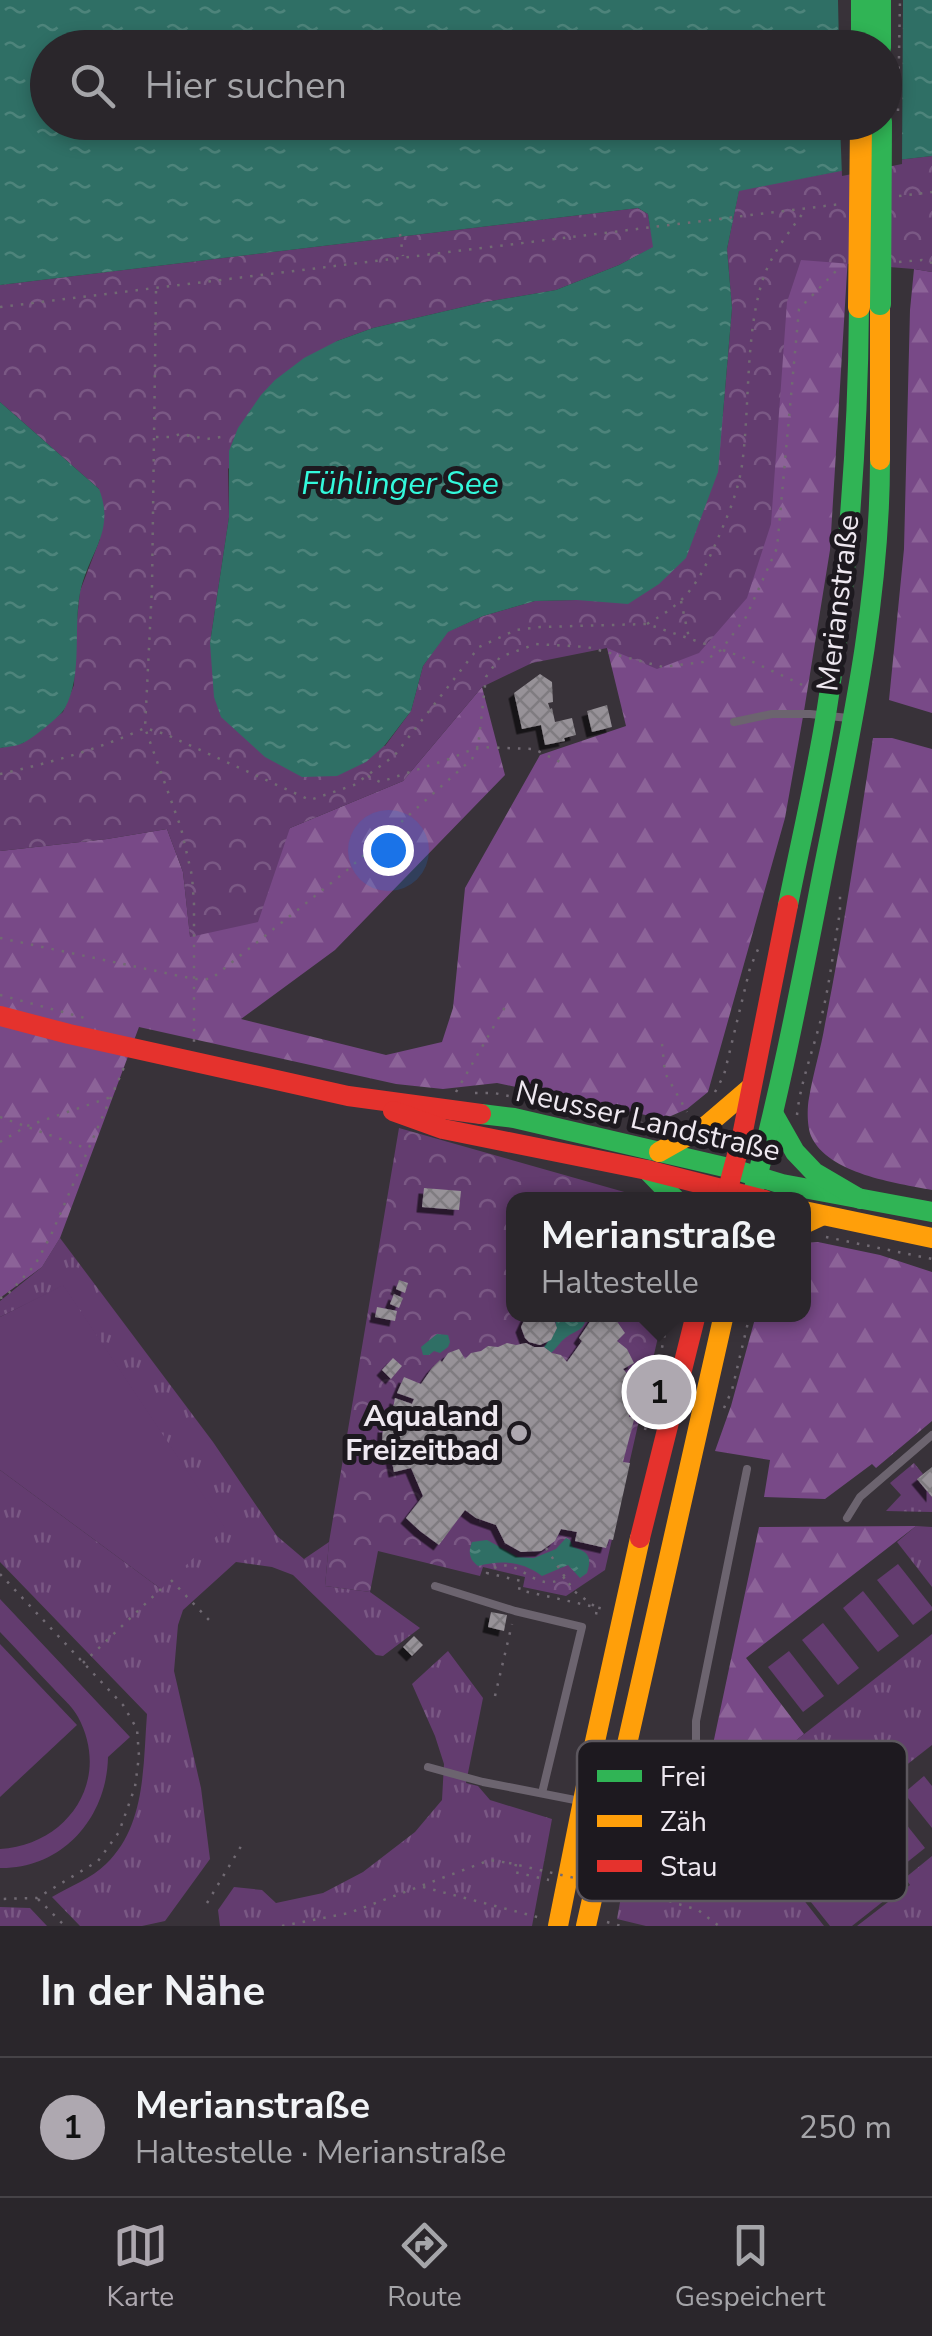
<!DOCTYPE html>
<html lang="de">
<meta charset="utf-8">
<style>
:root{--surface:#2a262b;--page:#363237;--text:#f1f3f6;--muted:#a5a5a9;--line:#464347;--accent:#aea8b0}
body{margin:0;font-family:"Nunito Sans",sans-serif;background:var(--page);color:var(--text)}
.you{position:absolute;left:388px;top:850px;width:35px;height:35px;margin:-25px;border:8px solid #fff;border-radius:50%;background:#1a73e8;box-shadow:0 0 0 15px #1a73e833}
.badge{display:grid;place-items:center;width:65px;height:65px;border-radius:50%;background:var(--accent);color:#111;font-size:32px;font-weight:700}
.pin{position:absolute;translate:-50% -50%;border:5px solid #fff;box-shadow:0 2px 10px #0006}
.popup{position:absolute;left:506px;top:1192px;width:305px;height:130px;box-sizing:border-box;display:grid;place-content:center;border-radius:20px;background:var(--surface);filter:drop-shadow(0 2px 8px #0005);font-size:32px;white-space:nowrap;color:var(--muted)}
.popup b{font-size:38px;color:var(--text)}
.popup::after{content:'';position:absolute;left:50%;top:100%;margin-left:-20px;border:20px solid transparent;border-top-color:var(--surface)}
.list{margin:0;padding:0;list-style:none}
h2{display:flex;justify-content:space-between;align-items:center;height:130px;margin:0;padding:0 40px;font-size:42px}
h2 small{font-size:32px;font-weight:400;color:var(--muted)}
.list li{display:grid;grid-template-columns:65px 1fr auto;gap:30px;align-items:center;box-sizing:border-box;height:140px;padding:0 40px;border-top:2px solid var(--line)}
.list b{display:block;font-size:38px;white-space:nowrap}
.list p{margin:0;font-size:32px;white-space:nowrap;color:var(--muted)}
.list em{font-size:32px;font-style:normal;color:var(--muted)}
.icon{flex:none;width:55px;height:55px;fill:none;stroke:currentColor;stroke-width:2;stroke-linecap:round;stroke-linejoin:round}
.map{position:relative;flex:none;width:932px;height:1926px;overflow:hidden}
.search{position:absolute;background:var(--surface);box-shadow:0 5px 15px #0003;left:30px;right:30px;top:30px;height:110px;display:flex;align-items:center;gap:25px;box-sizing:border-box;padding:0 35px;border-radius:55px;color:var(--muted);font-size:38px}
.sheet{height:270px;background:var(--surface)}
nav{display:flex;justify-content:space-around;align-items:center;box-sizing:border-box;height:140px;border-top:2px solid var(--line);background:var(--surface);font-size:28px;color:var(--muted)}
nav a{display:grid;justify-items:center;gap:5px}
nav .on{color:var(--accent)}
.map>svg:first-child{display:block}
.grass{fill:url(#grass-tufts)}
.forest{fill:url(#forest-firs)}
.park{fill:url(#park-crowns)}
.garden{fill:#633c6f}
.water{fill:url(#water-ripples);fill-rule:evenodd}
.pier{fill:#383239}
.building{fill:url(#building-cross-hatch);filter:url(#shadow)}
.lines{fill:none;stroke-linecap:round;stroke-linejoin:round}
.path{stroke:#716a73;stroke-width:2.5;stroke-dasharray:2.5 8;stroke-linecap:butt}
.lane{stroke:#6c646f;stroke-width:8}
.fast{stroke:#30b455;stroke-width:20}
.slow{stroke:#ff9f0a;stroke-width:20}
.jam{stroke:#e5322d;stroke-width:20}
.path-bridge{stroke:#716a73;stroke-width:2.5;stroke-dasharray:2.5 8;stroke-linecap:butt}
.fast-bridge{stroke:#30b455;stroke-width:22}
.slow-bridge{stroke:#ff9f0a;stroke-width:22}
.poi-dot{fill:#aea8b0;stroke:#1d191f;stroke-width:4}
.labels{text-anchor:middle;stroke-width:10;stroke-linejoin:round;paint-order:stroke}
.street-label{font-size:30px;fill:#eee8f0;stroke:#1d191f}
.poi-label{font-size:30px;font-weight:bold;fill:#eee8f0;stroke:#1d191f;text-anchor:end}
.water-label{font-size:32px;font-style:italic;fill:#33f9dc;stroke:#1d191f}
.key{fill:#1d191f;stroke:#5c575e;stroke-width:2.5}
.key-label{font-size:28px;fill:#eee8f0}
</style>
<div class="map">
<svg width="932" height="1926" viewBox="0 0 932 1926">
<defs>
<pattern id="grass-tufts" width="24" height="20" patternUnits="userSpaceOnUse" patternTransform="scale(2.5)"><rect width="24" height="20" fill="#633c6f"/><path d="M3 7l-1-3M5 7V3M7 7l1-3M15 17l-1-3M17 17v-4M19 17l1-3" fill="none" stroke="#7a5884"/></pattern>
<pattern id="forest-firs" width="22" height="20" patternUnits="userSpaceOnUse" patternTransform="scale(2.5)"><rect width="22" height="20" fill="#784987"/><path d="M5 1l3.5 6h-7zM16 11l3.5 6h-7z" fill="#8c6398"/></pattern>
<pattern id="park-crowns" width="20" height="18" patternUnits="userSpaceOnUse" patternTransform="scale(2.5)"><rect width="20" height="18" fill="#633c6f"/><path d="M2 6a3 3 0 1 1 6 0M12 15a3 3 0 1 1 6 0" fill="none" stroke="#7a5884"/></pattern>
<pattern id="water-ripples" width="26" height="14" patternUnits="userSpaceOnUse" patternTransform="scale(2.5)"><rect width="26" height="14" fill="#2f6f65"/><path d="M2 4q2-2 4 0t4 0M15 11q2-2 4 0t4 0" fill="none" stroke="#4d847b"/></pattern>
<pattern id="building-cross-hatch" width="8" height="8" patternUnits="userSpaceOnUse" patternTransform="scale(2.5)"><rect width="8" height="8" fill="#979298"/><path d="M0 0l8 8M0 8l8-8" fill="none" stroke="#7f7b80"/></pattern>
<filter id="shadow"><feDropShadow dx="-5.5" dy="5.5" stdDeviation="0" flood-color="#0009"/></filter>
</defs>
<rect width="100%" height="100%" fill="#383239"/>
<g class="grass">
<path d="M60,1238L213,1442L277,1536L304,1559L329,1542L325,1586L370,1592L420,1628L383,1656L376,1655L293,1575L272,1567L236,1562L183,1610L178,1625L174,1671L201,1788L210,1859L165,1921L142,1926H80L52,1897C69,1887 92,1878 106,1864C146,1826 143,1765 147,1714L0,1562V1470L161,1589L63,1286L0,1317V1301L42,1267Z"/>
<path d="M914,1463L923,1474L918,1479L932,1497V1512L886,1511L901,1495L890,1483Z"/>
<path d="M916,1526L932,1527V1587L897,1542Z"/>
<path d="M932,1634V1745L849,1810L794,1742Z"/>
<path d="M448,1651L483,1698L466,1783L478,1786L490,1800L552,1819L532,1926H220L218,1910L234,1887L262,1890L276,1903L323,1893L363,1872L415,1832L442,1800L444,1764L435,1736L412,1684Z"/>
<path d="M711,1797L724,1798L824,1926H646L617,1919L633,1829L704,1835Z"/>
<path d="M932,1856V1926H857L910,1885L905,1878Z"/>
<path d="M0,1907L30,1908L47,1926H0Z"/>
</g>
<g class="forest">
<path d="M848,256L830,550L804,711L785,818L708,1092L687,1109L664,1119L497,1083L443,1089L396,1084L139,1027L60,1238L42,1267L0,1298V851L107,839L167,829L183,872L190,936L290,828L403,781L482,687L505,775L335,950L241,1019L386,1055L442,1042L453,1008L465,888L540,755L626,726L607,648L801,259Z"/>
<path d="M914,269L932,272V713L889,700L904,549L910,310Z"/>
<path d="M873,738H892L932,749V1190C896,1183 828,1174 811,1136C807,1126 807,1108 809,1098C813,1073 821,1049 825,1024C844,929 858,833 873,738Z"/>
<path d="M818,1242L880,1255L932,1272V1421L876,1468L872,1464L825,1499L764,1497L770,1460L715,1451L731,1406L756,1315L804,1314V1243Z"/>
<path d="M916,1526L746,1658L804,1734L724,1798L711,1797L717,1759L712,1749L759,1527Z"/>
</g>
<g class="park">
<path d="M932,156V272L914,269L801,260L787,302L771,524L747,598L699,653L657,669L607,648L532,663L482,687L403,781L290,828L258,922L190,937L183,872L167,829L107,839L0,851V748L23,743L63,712L74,685L76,629L80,591L100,539L99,489L0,402V285L638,208L648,214L654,247L619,265L556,290L480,303L373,328L337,341L228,469L229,517L210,643L385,746L411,711L423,666L447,632L483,616L535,601L577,600L718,472L732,308L727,249L739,190L897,160Z"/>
<path d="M399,1128L649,1199L514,1200V1314L663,1315L605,1570L566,1596L523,1587L525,1577L483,1567L480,1576L378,1551L370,1592L325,1586L329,1542Z"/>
</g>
<g class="garden">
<path d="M63,1285L225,1528L161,1589L0,1470V1317Z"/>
<path d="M898,1564L932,1607V1610L913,1625L877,1580Z"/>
<path d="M863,1591L899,1636L878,1652L843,1608Z"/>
<path d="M0,1599L130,1737L108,1757C107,1817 63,1869 0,1868V1849C68,1845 112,1780 78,1717C72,1706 61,1697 53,1688C35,1669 18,1651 0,1632Z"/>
<path d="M823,1623L859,1668L838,1685L802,1640Z"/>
<path d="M0,1644L77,1725L0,1797Z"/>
<path d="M789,1651L824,1696L803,1712L768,1667Z"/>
<path d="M794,1747L904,1885L852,1926H830L729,1799Z"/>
<path d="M924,1776L932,1786V1828L904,1793Z"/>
<path d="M890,1804L925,1848L905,1864L869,1820Z"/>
</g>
<g class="water">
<path d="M0,0H932V156L897,160L739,191L727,249L732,308L718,472L686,558L659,584L628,604L577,600L535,601L483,616L448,632L423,666L411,711L385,745L366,762L337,776L302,777L265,757L221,717L214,697L210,643L229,517V451L238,428L261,395L275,380L304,358L337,341L373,328L480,303L556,290L619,265L653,247L648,214L638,208L0,285ZM48,48H884V122H48Z"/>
<path d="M0,402L99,489C116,532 88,553 80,593C73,630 83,675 65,708C60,717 33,738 23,743C17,746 7,747 0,748Z"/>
<path d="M551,1315H586C585,1330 579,1329 568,1336C561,1340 557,1348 551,1353L544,1347C551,1336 563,1329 551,1315Z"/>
<path d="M437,1334L448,1335L450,1342L448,1347L440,1353L434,1351L429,1355H423L421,1347Z"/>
<path d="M566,1538L570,1540L573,1547C589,1552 592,1557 587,1573L580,1578L568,1565L542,1576C522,1561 501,1560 478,1566C469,1559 468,1552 472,1542L487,1540L518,1557L534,1558L556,1549Z"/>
</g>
<path class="pier" d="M838,0H903L902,164L842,176L840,123L884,122V48L839,47Z"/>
<g class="building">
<path d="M540,674L552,682L553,702L548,703L550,709L552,708L555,722L572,718L576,735L564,738L565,741L545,745L541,725L522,729L514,693Z"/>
<path d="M607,705L612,727L592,732L587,711Z"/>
<path d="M424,1188L461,1191L459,1210L422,1207Z"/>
<path d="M399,1280L408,1283L405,1293L396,1289Z"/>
<path d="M394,1294L403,1298L399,1308L390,1304Z"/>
<path d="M377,1307L397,1311L395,1321L375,1317Z"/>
<path d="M527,1314L552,1315L557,1328L551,1340L540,1345L529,1342L525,1338L521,1327Z"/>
<path d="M595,1314H605L616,1320L625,1333L617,1341L627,1349L634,1363L623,1369L632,1379L635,1392L624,1397L630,1406L629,1417L635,1416L623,1462L630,1463L613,1540L609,1539L606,1548L575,1541L577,1532L561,1529L555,1541L541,1551L521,1552L505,1543L496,1525L476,1518L465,1510L439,1545L420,1531L406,1518L423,1496L411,1468L394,1472L389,1447L392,1444L382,1443L383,1427H392L390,1424L395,1398L412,1404L414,1399L397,1393L404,1377L421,1384L432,1368L440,1360L442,1362L448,1353L459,1349L465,1359L471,1353L481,1351L488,1346L498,1347L507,1343L516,1345L526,1343L534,1347H544L552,1353L561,1355L567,1362L582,1341L579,1338Z"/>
<path d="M393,1358L402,1366L391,1379L382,1370Z"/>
<path d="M932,1467V1497L917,1479Z"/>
<path d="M491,1612L507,1615L504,1631L488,1627Z"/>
<path d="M414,1636L423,1645L412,1656L403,1647Z"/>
</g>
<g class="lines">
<g class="path">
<path d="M899,196L932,192"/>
<path d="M400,234L403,256"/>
<path d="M899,262L922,260L932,263"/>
<path d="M156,291L152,587L145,728L181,828L192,876L194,904V1045"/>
<path d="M0,307L841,204"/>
<path d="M156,437H172L180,434L207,439L228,436"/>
<path d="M681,601L689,638"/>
<path d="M647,624C686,602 697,586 715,545C726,520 738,493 742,465C750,406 745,339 762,282C770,255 790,231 806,209"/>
<path d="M0,774C50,763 99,749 145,728L165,734L310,800L354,785L394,756L479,647L516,630L540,627L647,624L740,656L809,688"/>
<path d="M368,776L380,782L449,759L478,747L534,749L560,762"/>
<path d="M0,938L194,979H211L345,872L472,759L478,747L486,677L500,657L536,644L587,647L663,667L703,662L721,650L746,617L777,548L799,309L841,266"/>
<path d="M0,995L85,1018"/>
<path d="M662,1044L665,1073L687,1112"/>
<path d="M456,1092L505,1007"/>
<path d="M715,1092L724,1075L750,968L759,947"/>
<path d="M475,1093H494L661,1127L668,1125"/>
<path d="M797,1115C800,1086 810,1059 818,1030C829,992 833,951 840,912V893"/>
<path d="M0,1117L88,1149"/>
<path d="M0,1142L27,1126L111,1097"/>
<path d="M826,1237L932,1259"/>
<path d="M0,1298L5,1297L35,1265L51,1235L125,1065"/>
<path d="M724,1408L732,1390L750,1314"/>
<path d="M645,1430L669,1314"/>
<path d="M546,1548L574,1591L597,1608L596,1615L591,1618"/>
<path d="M0,1574L123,1705L137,1729L139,1756L135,1787L119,1832L98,1861L37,1898L0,1899"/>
<path d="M565,1577C532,1598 517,1547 487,1573L521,1581L519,1590L604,1609"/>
<path d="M171,1580L210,1621"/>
<path d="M83,1663L161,1589"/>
<path d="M495,1696L512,1624"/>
<path d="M516,1864L514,1872L549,1880"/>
<path d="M618,1878L657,1889L656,1895"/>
<path d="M423,1887L541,1918"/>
<path d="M649,1895L698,1910L719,1926"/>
<path d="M38,1899L65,1926"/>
<path d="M207,1903L243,1843"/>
<path d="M607,1922L621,1926"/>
<path d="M282,1926L349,1913L490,1860L509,1863"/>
</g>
<g class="lane">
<path d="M734,722L772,714H810L848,718"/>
<path d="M847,1518L860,1497L932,1435"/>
<path d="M435,1586L515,1611L582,1627L542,1793"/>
<path d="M428,1767L483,1782L580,1801"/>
<path d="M620,1801L662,1809L685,1805L696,1786V1721L747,1469"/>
</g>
<g class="fast">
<path d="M861,0V48"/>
<path d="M881,0V48"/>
<path d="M788,905C802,835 819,765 829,695C849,566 858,437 859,307"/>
<path d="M481,1114L514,1118L733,1169L782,1184L932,1212"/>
<path d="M774,1115L795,1152L814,1172L860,1199"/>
<path d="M647,1170L676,1200"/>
<path d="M751,1200C781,1090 802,978 824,866C851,731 880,599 880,460"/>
</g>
<g class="slow">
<path d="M880,304V460"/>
<path d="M659,1152L707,1125L749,1089"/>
<path d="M804,1211L932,1238"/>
<path d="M804,1224L821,1216"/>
<path d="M558,1926L594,1746L640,1538"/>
<path d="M586,1926L724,1314"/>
</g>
<g class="jam">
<path d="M0,1016L69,1034L348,1096L481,1114"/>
<path d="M393,1111L443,1129L647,1170L765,1200"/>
<path d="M725,1200L742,1136L788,905"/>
<path d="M640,1538L696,1314"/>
</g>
<g class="path-bridge">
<path d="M898,111L900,0"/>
<path d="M509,1863L649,1895"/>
</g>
<path class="fast-bridge" d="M880,304L881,122"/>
<path class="slow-bridge" d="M859,307L861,122"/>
</g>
<circle class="poi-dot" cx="519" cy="1433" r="10"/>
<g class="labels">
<g class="street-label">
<text transform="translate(838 603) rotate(-83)" y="10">Merianstraße</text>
<text transform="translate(648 1121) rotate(13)" y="10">Neusser Landstraße</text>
</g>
<g class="poi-label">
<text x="499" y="1426">Aqualand<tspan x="499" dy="34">Freizeitbad</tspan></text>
</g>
<g class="water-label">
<text x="400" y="494">Fühlinger See</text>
</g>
</g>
<rect x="577" y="1741" width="330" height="160" rx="15" class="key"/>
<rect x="597" y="1770" width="45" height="12" fill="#30b455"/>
<rect x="597" y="1815" width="45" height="12" fill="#ff9f0a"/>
<rect x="597" y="1860" width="45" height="12" fill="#e5322d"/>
<g class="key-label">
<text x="660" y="1786">Frei</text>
<text x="660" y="1831">Zäh</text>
<text x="660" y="1876">Stau</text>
</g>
</svg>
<div class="you"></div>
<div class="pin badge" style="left:659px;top:1392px">1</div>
<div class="popup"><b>Merianstraße</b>Haltestelle</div>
<div class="search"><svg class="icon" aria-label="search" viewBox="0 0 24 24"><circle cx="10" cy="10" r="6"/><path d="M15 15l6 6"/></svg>Hier suchen</div>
</div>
<section class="sheet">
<h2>In der Nähe<small></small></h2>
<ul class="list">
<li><span class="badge">1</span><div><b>Merianstraße</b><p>Haltestelle · Merianstraße</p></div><em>250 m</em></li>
</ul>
</section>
<nav>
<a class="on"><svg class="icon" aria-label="map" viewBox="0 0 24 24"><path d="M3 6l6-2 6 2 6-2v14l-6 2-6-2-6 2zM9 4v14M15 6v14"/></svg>Karte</a>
<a><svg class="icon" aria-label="directions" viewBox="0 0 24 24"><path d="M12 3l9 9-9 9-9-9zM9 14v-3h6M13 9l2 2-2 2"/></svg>Route</a>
<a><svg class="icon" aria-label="saved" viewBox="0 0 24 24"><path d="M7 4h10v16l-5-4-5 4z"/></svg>Gespeichert</a>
</nav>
